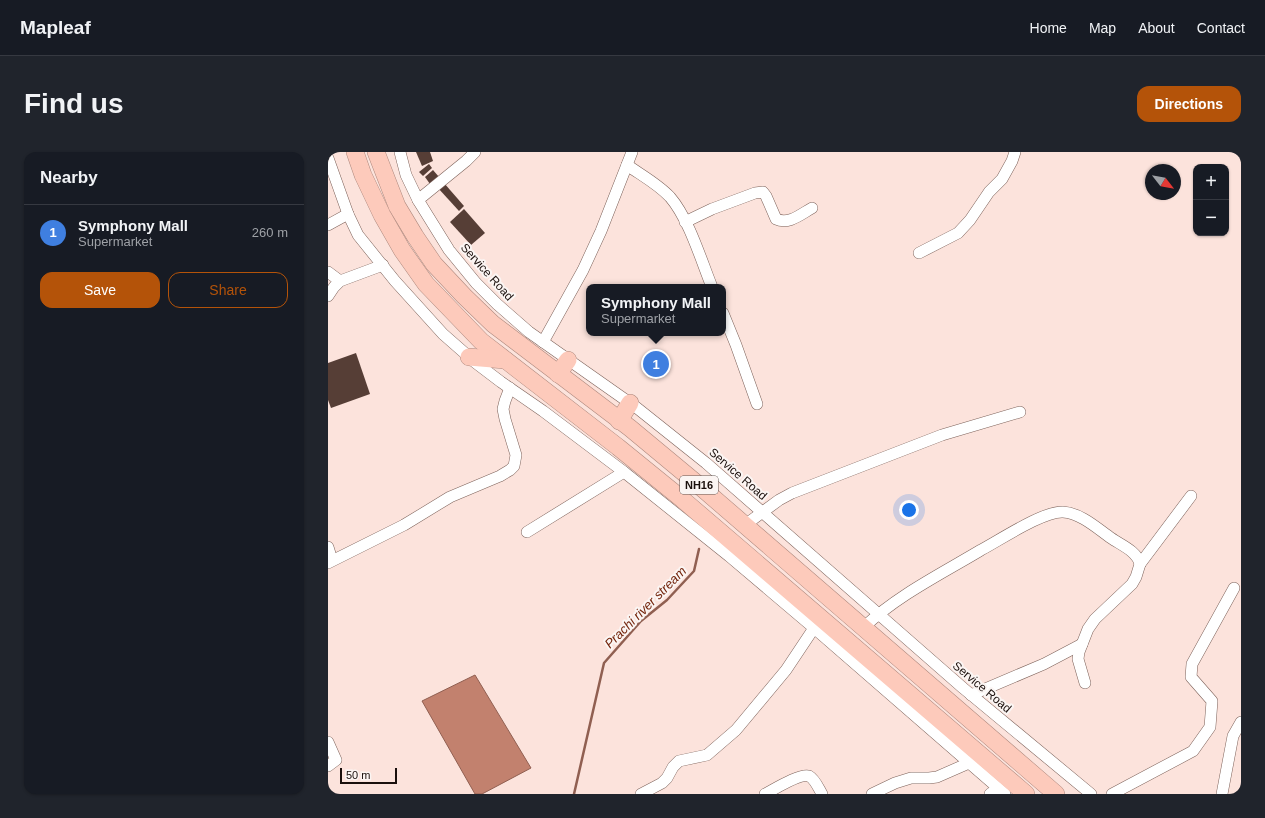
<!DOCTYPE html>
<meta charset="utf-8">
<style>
:root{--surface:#171b24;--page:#20242c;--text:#f1f3f6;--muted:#9ea1a6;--line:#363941;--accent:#b45309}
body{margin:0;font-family:Arial,sans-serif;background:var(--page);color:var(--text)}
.controls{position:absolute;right:12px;top:12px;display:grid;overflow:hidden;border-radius:8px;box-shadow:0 1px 3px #0004}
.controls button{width:36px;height:36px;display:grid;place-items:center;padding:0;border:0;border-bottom:1px solid var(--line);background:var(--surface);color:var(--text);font:20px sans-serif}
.compass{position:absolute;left:817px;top:12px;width:36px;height:36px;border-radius:50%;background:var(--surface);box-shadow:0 1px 3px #0004;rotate:121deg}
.scale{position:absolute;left:12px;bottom:10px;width:57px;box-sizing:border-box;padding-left:4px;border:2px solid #1a0f0c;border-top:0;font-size:11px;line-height:14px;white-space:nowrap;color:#1a0f0c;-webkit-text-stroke:3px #fbf5f3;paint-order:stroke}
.you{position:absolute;left:581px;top:358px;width:14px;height:14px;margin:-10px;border:3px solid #fff;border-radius:50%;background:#1a73e8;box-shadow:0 0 0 6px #1a73e833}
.badge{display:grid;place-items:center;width:26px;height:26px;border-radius:50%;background:var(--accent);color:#fff;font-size:13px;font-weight:700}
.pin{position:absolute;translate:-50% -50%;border:2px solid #fff;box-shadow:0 1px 4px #0006}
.popup{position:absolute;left:258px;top:132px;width:140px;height:52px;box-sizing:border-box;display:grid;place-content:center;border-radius:8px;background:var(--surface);filter:drop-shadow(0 1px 3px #0005);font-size:13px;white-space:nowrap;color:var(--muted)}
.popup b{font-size:15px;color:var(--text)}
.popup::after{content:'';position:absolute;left:50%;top:100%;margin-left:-8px;border:8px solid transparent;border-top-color:var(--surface)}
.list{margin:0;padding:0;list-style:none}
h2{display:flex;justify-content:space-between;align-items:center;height:52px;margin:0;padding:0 16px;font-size:17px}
h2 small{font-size:13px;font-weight:400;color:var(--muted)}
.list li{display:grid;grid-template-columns:26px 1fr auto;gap:12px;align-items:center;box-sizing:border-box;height:56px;padding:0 16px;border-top:1px solid var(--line)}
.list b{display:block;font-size:15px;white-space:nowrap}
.list p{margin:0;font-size:13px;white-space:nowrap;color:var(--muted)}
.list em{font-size:13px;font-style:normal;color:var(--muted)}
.actions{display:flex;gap:8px;padding:12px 16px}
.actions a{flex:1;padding:9px 0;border:1px solid var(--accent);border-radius:12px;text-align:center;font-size:14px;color:var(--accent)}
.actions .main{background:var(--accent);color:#fff}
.map{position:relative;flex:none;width:913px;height:642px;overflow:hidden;border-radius:12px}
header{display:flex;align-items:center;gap:24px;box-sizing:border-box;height:56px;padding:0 20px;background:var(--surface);border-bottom:1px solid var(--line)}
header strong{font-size:19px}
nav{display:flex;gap:22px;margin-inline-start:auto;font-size:14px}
.intro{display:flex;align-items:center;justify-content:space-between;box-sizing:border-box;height:96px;padding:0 24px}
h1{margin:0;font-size:28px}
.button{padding:10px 18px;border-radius:12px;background:var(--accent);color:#fff;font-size:14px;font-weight:700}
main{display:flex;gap:24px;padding:0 24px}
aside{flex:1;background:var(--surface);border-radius:12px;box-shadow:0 1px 3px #0004}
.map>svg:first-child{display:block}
.water{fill:#c2816e;stroke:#905f51}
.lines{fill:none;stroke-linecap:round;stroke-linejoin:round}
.stream{stroke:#905f51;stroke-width:2.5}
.building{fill:#563e36}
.minor-casing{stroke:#7d625a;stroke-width:12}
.highway-casing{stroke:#ae897e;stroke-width:18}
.minor{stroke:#fff;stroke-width:11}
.highway{stroke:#fdcabb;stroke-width:17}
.labels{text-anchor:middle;stroke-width:4;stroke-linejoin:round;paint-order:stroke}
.shield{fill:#fbf5f3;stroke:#5e5451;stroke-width:1}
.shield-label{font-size:11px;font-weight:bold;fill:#1a0f0c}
.street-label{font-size:12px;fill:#1a0f0c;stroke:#fbf5f3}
.water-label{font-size:13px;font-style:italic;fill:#74250c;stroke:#fbf5f3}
</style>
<header>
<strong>Mapleaf</strong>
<nav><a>Home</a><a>Map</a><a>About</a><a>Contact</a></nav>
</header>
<div class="intro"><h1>Find us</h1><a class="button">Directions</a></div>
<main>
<aside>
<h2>Nearby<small></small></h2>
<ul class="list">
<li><span class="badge" style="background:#3f7fe0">1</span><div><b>Symphony Mall</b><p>Supermarket</p></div><em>260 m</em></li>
</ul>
<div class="actions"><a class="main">Save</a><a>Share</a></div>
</aside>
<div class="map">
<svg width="913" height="642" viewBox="0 0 913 642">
<rect width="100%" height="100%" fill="#fce3dc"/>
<path class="water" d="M147,523L203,616L154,642H147L94,549Z"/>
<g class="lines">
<path class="stream" d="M246,642L276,511L313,469L339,448L366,419L371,397"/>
</g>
<g class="building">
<path d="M88,0H102L105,9L94,14Z"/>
<path d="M101,12L104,16L95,24L91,20Z"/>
<path d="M105,18L111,25L102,32L97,25Z"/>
<path d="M116,31L136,54L131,59L110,36Z"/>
<path d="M136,57L157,81L143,93L122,70Z"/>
<path d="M28,201L42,242L3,256L0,248V211Z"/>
</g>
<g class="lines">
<g class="minor-casing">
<g id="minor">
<path d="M72,0L78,23L90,48L121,98L148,131L169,152L201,180L309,256L378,311L635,536L763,642"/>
<path d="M0,6L20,62L30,83L67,129L115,182L148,211L173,230L215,259L296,320L401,404L486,476L677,642"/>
<path d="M299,13C313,23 330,32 342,45C361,67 373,108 384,135"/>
<path d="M90,48L138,9L147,0"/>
<path d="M357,70L384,57L427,41L435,40L438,44L448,67C461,73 473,62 484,56"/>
<path d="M0,73L20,62"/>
<path d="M591,101L630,81L642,68L661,40L674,27L684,9L687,0"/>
<path d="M0,120L12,129"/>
<path d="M0,144L6,135L12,129L55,113"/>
<path d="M395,161L408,193L429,252"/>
<path d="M215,190L255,118L273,79L304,0"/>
<path d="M417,373L451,348L464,341L614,283L692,260"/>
<path d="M199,380L296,320"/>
<path d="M0,395L4,408"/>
<path d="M0,411L76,373L122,345L172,324L182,318L186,314L188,303L177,267L175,257L177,249L182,236"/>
<path d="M812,412L863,344"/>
<path d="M536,475C570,443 613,422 653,398C672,388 715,359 735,360C753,361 770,377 783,386C793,393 809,399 812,412L808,425L804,432L767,467L760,477L751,500L750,507L757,531"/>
<path d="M643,543L716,512L754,492"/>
<path d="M0,590L8,608L0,614"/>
<path d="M313,642L334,631L339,626L345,615L351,609L379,603L408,578L458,518L486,476"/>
<path d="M437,642C445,638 472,621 481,624C487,627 491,637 494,642"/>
<path d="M544,642L567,631L583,626H601L609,625L641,611L646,607"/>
<path d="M662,642L670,636"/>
<path d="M784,642L865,599L882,575L884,549L863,525L864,512L906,436"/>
<path d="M894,642L905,584L913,570"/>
</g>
</g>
<g class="highway-casing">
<g id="highway">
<path d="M27,0L35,23L54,63L74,98L98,132L153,189L290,295L354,347L698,642"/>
<path d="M48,0L69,54L87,84L106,112L136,144L165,172L302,276L367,330L728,642"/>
<path d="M141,205L177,208"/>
<path d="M230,222L240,208"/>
<path d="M291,269L302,251"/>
</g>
</g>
<use href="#minor" class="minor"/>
<use href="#highway" class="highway"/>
</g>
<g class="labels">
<rect class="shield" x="352" y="324" width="38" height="18" rx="3"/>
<g class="shield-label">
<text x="371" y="337">NH16</text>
</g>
<g class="street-label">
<text transform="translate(159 120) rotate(48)" y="4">Service Road</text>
<text transform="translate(410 322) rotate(41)" y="4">Service Road</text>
<text transform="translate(654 535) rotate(40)" y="4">Service Road</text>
</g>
<g class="water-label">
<text transform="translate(317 455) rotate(-45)" y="5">Prachi river stream</text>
</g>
</g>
</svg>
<div class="controls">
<button>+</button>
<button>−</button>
</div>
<svg class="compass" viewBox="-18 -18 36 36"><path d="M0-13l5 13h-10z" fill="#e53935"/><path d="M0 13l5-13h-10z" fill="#9ea1a6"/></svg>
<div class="scale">50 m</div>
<div class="you"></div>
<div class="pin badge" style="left:328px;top:212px;background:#3f7fe0">1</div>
<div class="popup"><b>Symphony Mall</b>Supermarket</div>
</div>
</main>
